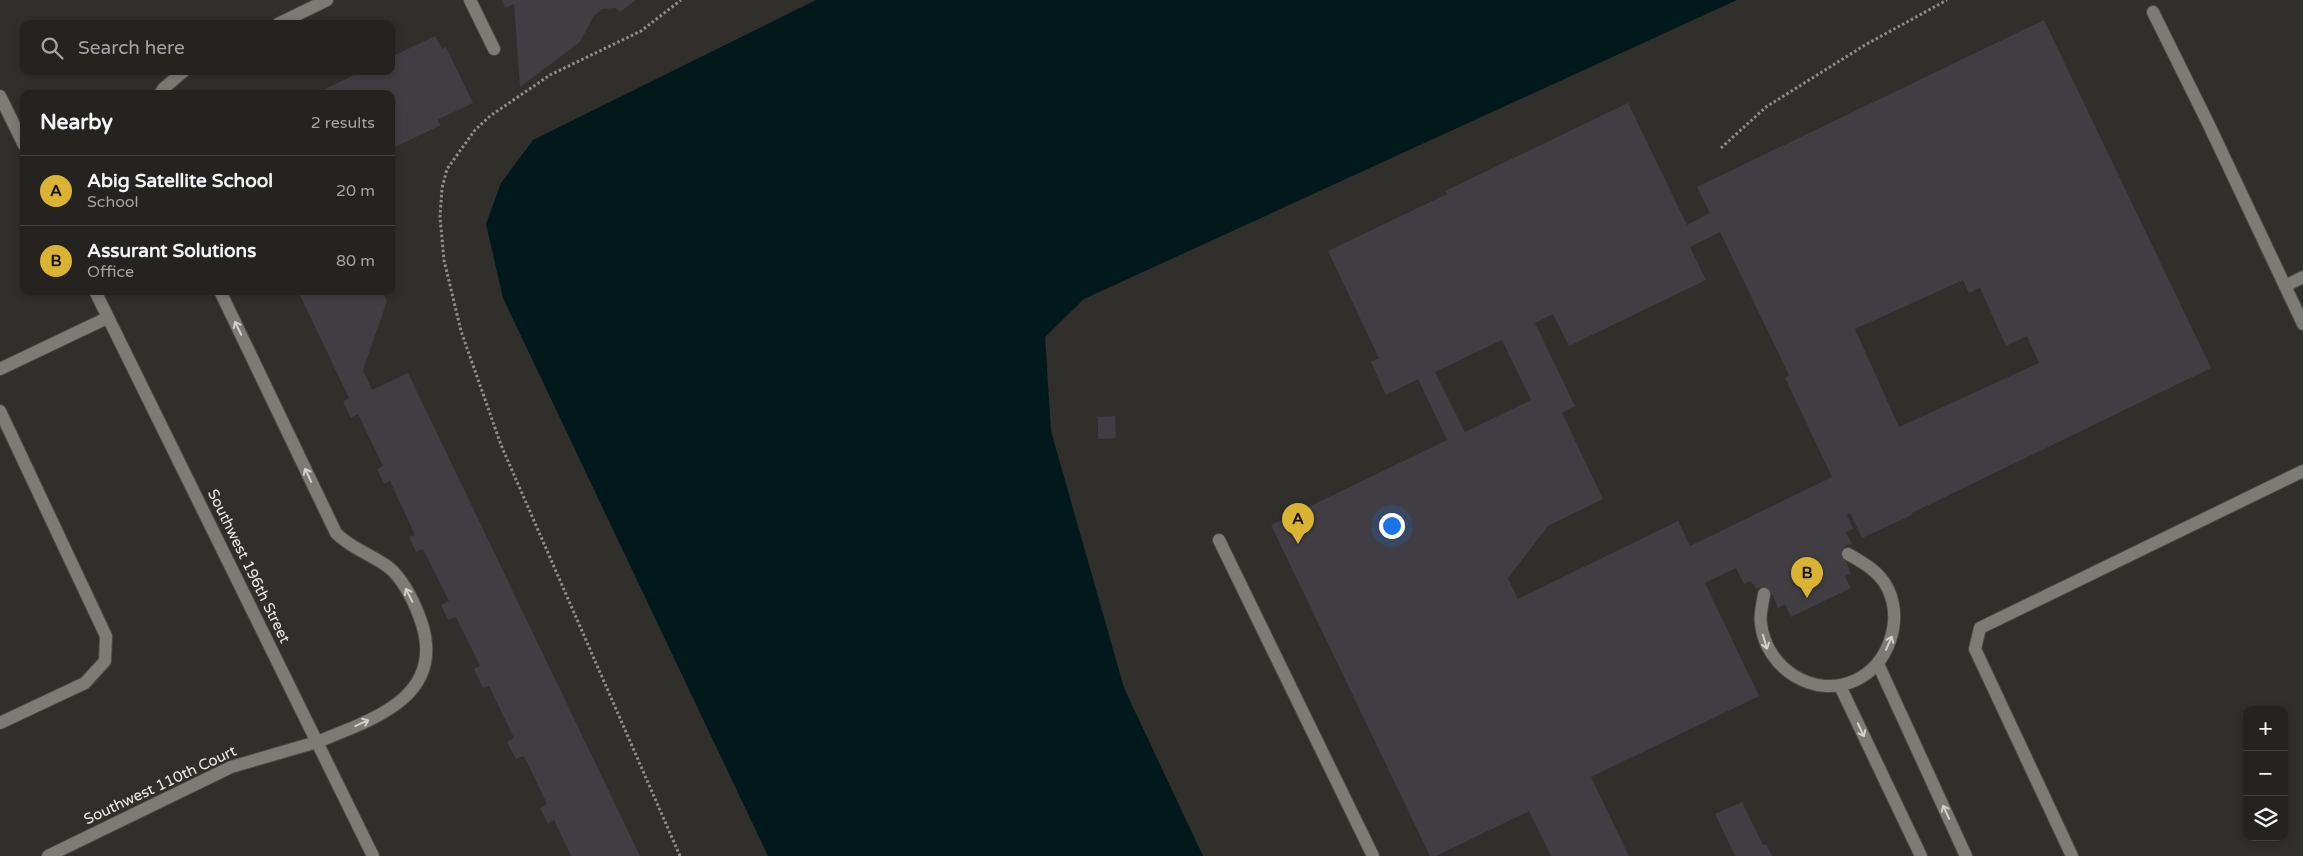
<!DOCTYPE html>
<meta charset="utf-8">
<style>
:root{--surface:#242320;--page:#302f2d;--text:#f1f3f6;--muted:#a3a4a5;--line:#41403e;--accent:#dab333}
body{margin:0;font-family:"Varela Round",sans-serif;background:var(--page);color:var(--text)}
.controls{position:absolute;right:15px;bottom:15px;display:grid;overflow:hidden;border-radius:10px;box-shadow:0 2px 8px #0003}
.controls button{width:45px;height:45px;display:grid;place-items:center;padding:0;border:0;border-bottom:1px solid var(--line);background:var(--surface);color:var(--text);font:25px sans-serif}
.you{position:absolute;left:1391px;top:525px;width:18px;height:18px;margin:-12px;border:4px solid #fff;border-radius:50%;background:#1a73e8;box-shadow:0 0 0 8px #1a73e833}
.badge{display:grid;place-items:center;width:32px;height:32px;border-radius:50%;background:var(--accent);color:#111;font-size:16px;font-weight:700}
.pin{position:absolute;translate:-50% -41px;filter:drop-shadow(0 1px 2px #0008)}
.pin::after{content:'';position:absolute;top:26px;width:18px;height:15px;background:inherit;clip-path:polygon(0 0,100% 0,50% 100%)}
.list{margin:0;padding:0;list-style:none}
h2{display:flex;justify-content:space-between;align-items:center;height:65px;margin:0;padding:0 20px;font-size:21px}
h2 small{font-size:16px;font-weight:400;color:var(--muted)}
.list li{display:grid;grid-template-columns:32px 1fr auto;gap:15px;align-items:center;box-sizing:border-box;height:70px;padding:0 20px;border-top:1px solid var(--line)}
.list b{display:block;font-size:19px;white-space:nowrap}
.list p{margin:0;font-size:16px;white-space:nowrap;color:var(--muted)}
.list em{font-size:16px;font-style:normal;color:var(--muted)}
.icon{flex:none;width:28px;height:28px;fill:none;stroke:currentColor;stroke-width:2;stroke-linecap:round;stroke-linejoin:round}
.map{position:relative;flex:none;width:2303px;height:856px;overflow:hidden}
.search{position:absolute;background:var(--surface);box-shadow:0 2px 8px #0003;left:20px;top:20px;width:375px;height:55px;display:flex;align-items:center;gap:12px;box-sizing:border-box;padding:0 18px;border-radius:10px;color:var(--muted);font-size:19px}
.panel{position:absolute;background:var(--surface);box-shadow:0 2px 8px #0003;left:20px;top:90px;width:375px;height:205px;border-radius:10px}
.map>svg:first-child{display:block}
.water{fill:#02191c}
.building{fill:#403e43;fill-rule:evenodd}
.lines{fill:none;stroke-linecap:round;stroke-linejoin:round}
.service-casing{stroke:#4b4a46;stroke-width:14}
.minor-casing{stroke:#4b4a46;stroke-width:14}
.path{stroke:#8f8e8a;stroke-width:3;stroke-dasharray:2.5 2.5;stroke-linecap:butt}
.service{stroke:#7c7b75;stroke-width:12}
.minor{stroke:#7c7b75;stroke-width:12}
.oneway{stroke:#d1d0cc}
.labels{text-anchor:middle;stroke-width:4.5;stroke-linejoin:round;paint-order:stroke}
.street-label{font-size:15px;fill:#edece9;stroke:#302f2b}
</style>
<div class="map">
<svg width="2303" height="856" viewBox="0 0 2303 856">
<rect width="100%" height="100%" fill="#302f2b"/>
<path class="water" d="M816,0H1737L1084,299L1045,337L1051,431L1124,688L1203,856H768L503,298L486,224L501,183L533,140Z"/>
<g class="building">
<path d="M502,0H636L620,12L616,8L602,9L593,17L580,42L520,87L514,4L505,8Z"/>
<path d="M2044,20L2211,368L1912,513V515L1862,538L1850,513L1847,515L1853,529L1846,532L1852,544L1845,546L1851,559L1846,561L1851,574L1845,576L1851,588L1791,617L1785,604L1778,608L1772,594L1766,598L1761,587L1756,589L1751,581L1744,584L1736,568L1705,583L1759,696L1591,777L1629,856H1551L1529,811L1436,856H1430L1271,525L1447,440L1418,379L1386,395L1371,362L1379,358L1328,251L1447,194L1445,191L1628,103L1687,225L1710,213L1697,187ZM1720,232L1789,375L1785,378L1832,477L1690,546L1678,521L1518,599L1508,578L1548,526L1603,499L1562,413L1575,406L1535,323L1553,314L1569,346L1706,280L1690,247ZM1963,280L1969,293L1980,288L2006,346L2027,336L2039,363L1899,427L1855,329ZM1502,340L1531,400L1465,432L1435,372Z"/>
<path d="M435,36L442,49L446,47L473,103L437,120L441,125L391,149V94H315L362,71H391V57Z"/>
<path d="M298,291H382L387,301L363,370L372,390L408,373L640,856H571L554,820L548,824L540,808L547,804L524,756L516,759L507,742L514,738L489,686L483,688L474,669L480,666L456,617L448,620L441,605L449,601L423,549L416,552L409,537L415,535L390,481L384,484L377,469L383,466L358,414L351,418L343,402L349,398Z"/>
<path d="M1115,416L1116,438L1098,439V417Z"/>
<path d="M1742,802L1763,845L1766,844L1772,856H1735L1715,814Z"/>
</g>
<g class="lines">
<g class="service-casing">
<g id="service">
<path d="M470,0L494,49"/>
<path d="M2153,12L2208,123L2303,324"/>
<path d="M278,24L327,0"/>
<path d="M160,94L164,88L184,71"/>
<path d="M2285,286L2303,277"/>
<path d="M220,291L336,533C352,550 379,557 393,571C406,585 416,606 422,624C445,698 371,720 317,742"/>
<path d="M0,369L107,318"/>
<path d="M0,411L106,636L105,661L85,683L0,723"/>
<path d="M1219,540L1373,856"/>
<path d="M1764,594C1763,603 1759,615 1761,624C1766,668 1814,700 1856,680C1889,664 1903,621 1888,589C1880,572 1864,563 1848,554"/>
<path d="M1878,664L1966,856"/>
<path d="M1840,686L1921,856"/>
<path d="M2072,856L1975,649L1980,628L2303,471"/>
</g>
</g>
<g class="minor-casing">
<g id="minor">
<path d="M0,96L24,145"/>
<path d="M95,291L373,856"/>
<path d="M48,856L231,767L317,742"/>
</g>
</g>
<g class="path">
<path d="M1721,148L1766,107L1865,45L1947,0"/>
<path d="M680,856L501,445L461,331L444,260L440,217L442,188L447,169L475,130L490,116L550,75L641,31L681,0"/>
</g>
<use href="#service" class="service"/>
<use href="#minor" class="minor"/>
</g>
<defs><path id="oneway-shaft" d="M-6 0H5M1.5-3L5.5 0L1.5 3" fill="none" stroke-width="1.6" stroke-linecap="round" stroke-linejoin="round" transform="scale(1.25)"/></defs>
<g class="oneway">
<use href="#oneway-shaft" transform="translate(238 328) rotate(-116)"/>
<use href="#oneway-shaft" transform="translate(308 475) rotate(-115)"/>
<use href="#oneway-shaft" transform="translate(409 595) rotate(-117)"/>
<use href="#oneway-shaft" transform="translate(1765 642) rotate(73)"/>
<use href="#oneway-shaft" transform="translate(1889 643) rotate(-66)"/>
<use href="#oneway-shaft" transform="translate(362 723) rotate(-24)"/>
<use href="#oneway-shaft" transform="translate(1861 730) rotate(65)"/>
<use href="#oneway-shaft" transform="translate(1946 812) rotate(-115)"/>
</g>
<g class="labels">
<g class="street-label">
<text transform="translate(249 566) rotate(64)" y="5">Southwest 196th Street</text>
<text transform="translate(160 785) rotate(-25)" y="5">Southwest 110th Court</text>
</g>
</g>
</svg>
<div class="controls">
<button>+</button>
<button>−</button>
<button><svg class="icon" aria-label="layers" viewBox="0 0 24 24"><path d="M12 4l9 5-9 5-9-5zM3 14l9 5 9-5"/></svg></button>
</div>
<div class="you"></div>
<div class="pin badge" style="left:1298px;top:544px">A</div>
<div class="pin badge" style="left:1807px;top:598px">B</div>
<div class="search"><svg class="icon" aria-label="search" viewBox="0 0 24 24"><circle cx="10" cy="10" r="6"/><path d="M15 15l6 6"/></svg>Search here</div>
<section class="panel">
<h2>Nearby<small>2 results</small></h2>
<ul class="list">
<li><span class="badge">A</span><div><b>Abig Satellite School</b><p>School</p></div><em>20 m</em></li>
<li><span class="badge">B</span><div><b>Assurant Solutions</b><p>Office</p></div><em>80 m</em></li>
</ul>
</section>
</div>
